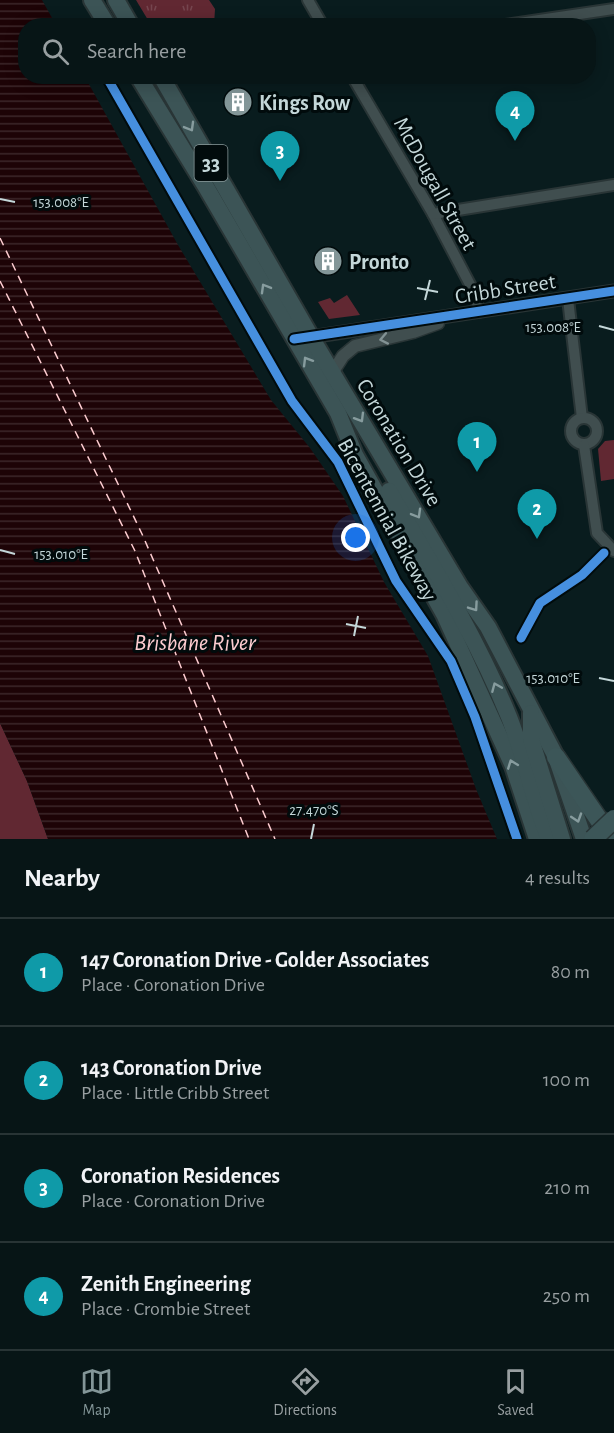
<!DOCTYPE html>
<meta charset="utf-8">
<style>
:root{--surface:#071516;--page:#152223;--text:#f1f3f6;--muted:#989fa1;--line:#283435;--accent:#839698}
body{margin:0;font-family:"Alegreya Sans",sans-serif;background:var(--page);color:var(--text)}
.you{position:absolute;left:356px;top:538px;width:21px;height:21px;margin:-15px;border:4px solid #fff;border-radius:50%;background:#1a73e8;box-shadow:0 0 0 9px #1a73e833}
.badge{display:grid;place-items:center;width:39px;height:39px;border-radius:50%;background:var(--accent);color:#fff;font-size:20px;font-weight:700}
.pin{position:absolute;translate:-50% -50px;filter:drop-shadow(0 2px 3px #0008)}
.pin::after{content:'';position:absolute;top:32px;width:21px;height:18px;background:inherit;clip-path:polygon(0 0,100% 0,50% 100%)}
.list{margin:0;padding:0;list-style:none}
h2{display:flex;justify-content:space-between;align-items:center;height:78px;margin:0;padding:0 24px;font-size:26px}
h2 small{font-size:20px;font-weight:400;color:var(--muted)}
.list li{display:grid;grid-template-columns:39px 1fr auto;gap:18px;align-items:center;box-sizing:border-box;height:108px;padding:0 24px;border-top:2px solid var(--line)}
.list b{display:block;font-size:22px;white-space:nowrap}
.list p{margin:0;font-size:20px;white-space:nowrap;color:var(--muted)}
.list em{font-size:20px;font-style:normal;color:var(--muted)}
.icon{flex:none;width:33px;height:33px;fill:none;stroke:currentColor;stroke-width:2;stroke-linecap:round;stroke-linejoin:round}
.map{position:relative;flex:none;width:614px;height:839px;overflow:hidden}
.search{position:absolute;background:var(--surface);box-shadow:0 3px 15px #0003;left:18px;right:18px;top:18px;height:66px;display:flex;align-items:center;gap:15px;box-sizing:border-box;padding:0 21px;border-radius:24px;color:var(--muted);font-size:22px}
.sheet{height:510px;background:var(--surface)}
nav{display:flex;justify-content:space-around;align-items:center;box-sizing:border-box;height:84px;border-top:2px solid var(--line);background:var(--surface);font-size:16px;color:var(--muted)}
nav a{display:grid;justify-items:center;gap:3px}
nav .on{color:var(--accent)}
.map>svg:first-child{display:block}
.grass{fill:url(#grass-tufts)}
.park{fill:#612832}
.water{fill:url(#water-rules)}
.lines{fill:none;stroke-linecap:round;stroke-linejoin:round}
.ferry{stroke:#fdccd0;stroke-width:1.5;stroke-dasharray:8 6;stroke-linecap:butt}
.minor-casing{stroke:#293536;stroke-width:14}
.tertiary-casing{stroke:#293536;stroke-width:15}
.trunk-casing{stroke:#293536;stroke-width:20}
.motorway-casing{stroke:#293536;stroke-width:21}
.minor{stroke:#404e4f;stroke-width:10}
.tertiary{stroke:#404e4f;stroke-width:12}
.trunk{stroke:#3c5456;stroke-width:16}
.motorway{stroke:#3c5658;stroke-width:18}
.motorway-bridge-casing{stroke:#293536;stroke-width:21;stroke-linecap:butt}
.motorway-bridge{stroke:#3c5658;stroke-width:18}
.cycleway-casing{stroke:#010b0c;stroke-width:13}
.cycleway{stroke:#468fdf;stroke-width:9}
.oneway{stroke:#879c9e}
.oneway2{stroke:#829294}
.ticks{fill:none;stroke:#c4d7d9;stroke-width:2}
.labels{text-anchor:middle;stroke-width:6;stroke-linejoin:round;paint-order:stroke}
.shield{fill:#010b0c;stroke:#8a9a9c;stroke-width:1.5}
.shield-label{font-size:21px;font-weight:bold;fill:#c4d7d9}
.poi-label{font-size:22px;font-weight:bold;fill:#c4d7d9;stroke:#010b0c;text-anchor:start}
.street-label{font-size:22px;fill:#c4d7d9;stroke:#010b0c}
.water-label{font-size:24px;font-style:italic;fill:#fdccd0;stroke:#010b0c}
.ticks-label{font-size:15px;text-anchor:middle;fill:#c4d7d9;stroke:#010b0c;stroke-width:6;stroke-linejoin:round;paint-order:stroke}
</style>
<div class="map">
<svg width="614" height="839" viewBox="0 0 614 839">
<defs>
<pattern id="grass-tufts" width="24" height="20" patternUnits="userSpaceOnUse" patternTransform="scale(1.5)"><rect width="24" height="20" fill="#612832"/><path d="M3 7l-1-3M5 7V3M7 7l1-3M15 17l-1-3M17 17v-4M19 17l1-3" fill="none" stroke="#76464f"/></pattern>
<pattern id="water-rules" width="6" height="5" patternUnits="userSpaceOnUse" patternTransform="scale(1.5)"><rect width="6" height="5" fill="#1d0306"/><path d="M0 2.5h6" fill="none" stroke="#3c272a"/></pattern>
</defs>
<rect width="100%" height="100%" fill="#091c1e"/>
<path class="grass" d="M136,0H209L215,9L214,25H151Z"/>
<g class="park">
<path d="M347,295L360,315L329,319L318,302L330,298L334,303Z"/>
<path d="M614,440V479L601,481L598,449L605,441Z"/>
<path d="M0,723L27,781L48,839H0Z"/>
</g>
<path class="water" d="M0,0H42L56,25L26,26V76L85,77L178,245L271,400L310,448L343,496L384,582L428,656L476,789L497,839H48L27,781L0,723Z"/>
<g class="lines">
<g class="ferry">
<path d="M0,238L142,534L275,839"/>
<path d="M0,281L135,551L249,839"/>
</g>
<g class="minor-casing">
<g id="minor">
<path d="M308,0L323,26"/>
<path d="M499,26L614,9"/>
<path d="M352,76L433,214L475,294L479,312"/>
<path d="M433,214L614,185"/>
<path d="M568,299L582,418"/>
<circle cx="584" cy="431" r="13"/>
<path d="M584,445L597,533L614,551"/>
</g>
</g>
<g class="tertiary-casing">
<g id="tertiary">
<path d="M304,338L614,291"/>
<path d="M332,373L343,356L355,346L413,332L438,323"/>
</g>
</g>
<g class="trunk-casing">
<g id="trunk">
<path d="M92,0L108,26"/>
<path d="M116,0L131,26"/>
<path d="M138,76L206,187L338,413L355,455L444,614L513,766L537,839"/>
<path d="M161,76L311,337L460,587L488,627L556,757L584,839"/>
<path d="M389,491C432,565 477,638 509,717C525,757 533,800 549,839"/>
<path d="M531,713V739L562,839"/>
</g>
</g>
<g class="motorway-casing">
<path id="motorway" d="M556,757L612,839"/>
</g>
<use href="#minor" class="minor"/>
<use href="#tertiary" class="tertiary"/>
<use href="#trunk" class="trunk"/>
<use href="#motorway" class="motorway"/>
<g class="motorway-bridge-casing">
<path id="motorway-bridge" d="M593,839L614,819"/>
</g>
<use href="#motorway-bridge" class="motorway-bridge"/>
<g class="cycleway-casing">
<g id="cycleway">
<path d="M106,76L292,401L338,462L396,581L451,661L475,717L517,839"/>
<path d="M294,339L614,291"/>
<path d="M521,638L540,603L582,575L604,553"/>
</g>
</g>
<use href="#cycleway" class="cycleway"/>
</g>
<defs><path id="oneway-chevron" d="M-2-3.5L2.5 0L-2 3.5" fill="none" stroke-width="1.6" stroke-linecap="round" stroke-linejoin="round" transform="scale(1.5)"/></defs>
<g class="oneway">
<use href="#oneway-chevron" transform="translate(190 127) rotate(60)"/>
<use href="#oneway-chevron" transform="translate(265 288) rotate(-120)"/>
<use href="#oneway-chevron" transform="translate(307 361) rotate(-121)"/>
<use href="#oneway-chevron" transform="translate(360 418) rotate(59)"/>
<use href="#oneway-chevron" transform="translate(417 514) rotate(60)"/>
<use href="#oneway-chevron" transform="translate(474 607) rotate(55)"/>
<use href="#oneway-chevron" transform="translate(496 687) rotate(-113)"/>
<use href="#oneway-chevron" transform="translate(512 764) rotate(-111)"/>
<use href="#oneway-chevron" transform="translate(577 818) rotate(72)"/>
</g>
<use class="oneway2" href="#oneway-chevron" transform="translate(384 339) rotate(169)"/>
<path class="ticks" d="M0,199L15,202M417,288L438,292M425,300L430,280M599,326L614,330M0,550L15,554M346,624L366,628M354,636L358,616M599,678L614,681M311,839L314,824"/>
<defs>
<g id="building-disc" transform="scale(1.5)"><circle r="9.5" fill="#839698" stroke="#010b0c"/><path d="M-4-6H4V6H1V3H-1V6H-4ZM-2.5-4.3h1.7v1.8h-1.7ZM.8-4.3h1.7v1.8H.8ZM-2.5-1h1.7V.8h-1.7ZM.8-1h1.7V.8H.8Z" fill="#fff"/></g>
</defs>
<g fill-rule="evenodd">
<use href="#building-disc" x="238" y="102"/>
<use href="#building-disc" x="328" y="261"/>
</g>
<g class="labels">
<rect class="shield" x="194.5" y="145" width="33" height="36" rx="4.5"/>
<g class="shield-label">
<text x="211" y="170">33</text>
</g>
<g class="poi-label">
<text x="259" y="110">Kings Row</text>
<text x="349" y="269">Pronto</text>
</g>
<g class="street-label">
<text transform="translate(436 183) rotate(61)" y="8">McDougall Street</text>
<text transform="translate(505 288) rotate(-9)" y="8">Cribb Street</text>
<text transform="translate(400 442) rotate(59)" y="8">Coronation Drive</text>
<text transform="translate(388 519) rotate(61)" y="8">Bicentennial Bikeway</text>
</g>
<g class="water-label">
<text x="195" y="650">Brisbane River</text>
</g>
</g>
<g class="ticks-label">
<text x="61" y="207">153.008°E</text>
<text x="553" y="332">153.008°E</text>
<text x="61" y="559">153.010°E</text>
<text x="553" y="683">153.010°E</text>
<text x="314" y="815">27.470°S</text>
</g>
</svg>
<div class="you"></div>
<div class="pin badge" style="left:477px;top:472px;background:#0f9aa8">1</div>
<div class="pin badge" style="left:537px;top:539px;background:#0f9aa8">2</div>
<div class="pin badge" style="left:280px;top:181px;background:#0f9aa8">3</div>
<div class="pin badge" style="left:515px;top:141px;background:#0f9aa8">4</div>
<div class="search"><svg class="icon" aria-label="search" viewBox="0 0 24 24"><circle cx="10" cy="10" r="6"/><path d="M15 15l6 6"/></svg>Search here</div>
</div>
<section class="sheet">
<h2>Nearby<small>4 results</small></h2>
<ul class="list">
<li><span class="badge" style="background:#0f9aa8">1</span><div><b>147 Coronation Drive - Golder Associates</b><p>Place · Coronation Drive</p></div><em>80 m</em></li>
<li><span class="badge" style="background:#0f9aa8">2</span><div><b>143 Coronation Drive</b><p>Place · Little Cribb Street</p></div><em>100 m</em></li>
<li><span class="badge" style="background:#0f9aa8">3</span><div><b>Coronation Residences</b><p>Place · Coronation Drive</p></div><em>210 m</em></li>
<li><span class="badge" style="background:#0f9aa8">4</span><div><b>Zenith Engineering</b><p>Place · Crombie Street</p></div><em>250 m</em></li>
</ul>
</section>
<nav>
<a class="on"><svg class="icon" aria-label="map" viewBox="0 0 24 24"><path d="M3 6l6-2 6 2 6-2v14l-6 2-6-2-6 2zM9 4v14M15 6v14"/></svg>Map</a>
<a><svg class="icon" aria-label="directions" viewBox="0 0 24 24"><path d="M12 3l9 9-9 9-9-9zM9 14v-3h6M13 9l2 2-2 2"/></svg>Directions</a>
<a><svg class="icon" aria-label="saved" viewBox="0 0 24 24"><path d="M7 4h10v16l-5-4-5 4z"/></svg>Saved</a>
</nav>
